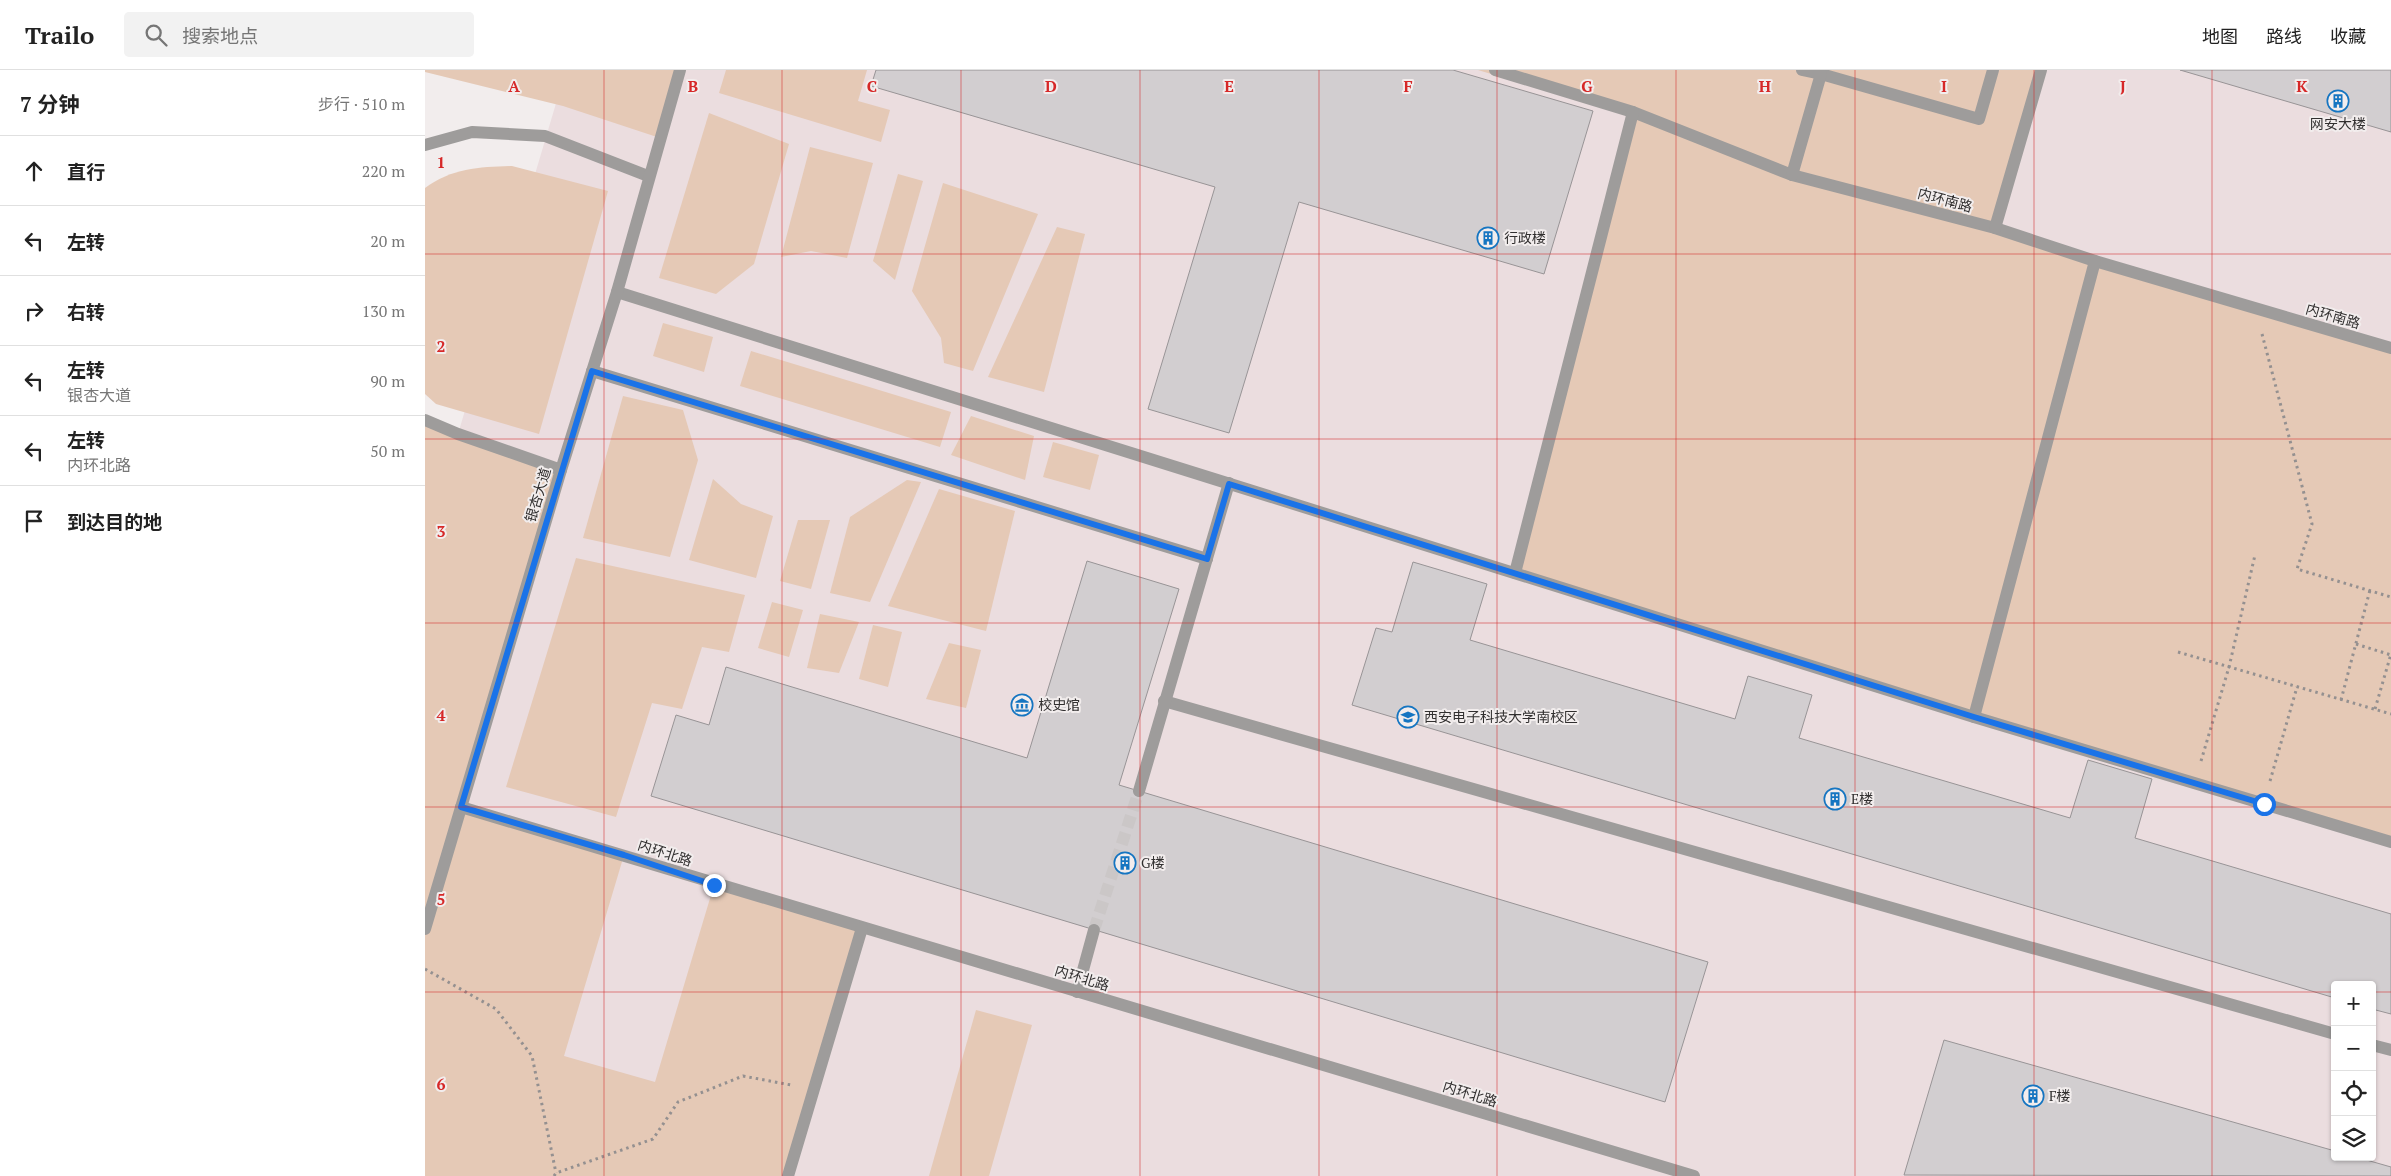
<!DOCTYPE html>
<html lang="zh">
<meta charset="utf-8">
<style>
:root{--surface:#fff;--page:#f2f2f2;--text:#222;--muted:#767676;--line:#e0e0e0}
body{margin:0;font-family:"PT Serif","Noto Sans SC",serif;background:var(--page);color:var(--text)}
.controls{position:absolute;right:15px;bottom:15px;display:grid;overflow:hidden;border-radius:5px;box-shadow:0 1px 4px #0004}
.controls button{width:45px;height:45px;display:grid;place-items:center;padding:0;border:0;border-bottom:1px solid var(--line);background:var(--surface);color:var(--text);font:25px sans-serif}
.stop{position:absolute;width:15px;height:15px;margin:-11px;border:4px solid #1a73e8;border-radius:50%;background:#fff}
.stop.end{background:#1a73e8;border-color:#fff;box-shadow:0 1px 5px #0008}
.list{margin:0;padding:0;list-style:none}
h2{display:flex;justify-content:space-between;align-items:center;height:65px;margin:0;padding:0 20px;font-size:21px}
h2 small{font-size:16px;font-weight:400;color:var(--muted)}
.list li{display:grid;grid-template-columns:32px 1fr auto;gap:15px;align-items:center;box-sizing:border-box;height:70px;padding:0 20px;border-top:1px solid var(--line)}
.list b{display:block;font-size:19px;white-space:nowrap}
.list p{margin:0;font-size:16px;white-space:nowrap;color:var(--muted)}
.list em{font-size:16px;font-style:normal;color:var(--muted)}
.icon{flex:none;width:28px;height:28px;fill:none;stroke:currentColor;stroke-width:2;stroke-linecap:round;stroke-linejoin:round}
.map{position:relative;flex:none;width:1966px;height:1106px;overflow:hidden}
header{display:flex;align-items:center;gap:30px;box-sizing:border-box;height:70px;padding:0 25px;background:var(--surface);border-bottom:1px solid var(--line)}
header strong{font-size:24px}
nav{display:flex;gap:28px;margin-inline-start:auto;font-size:18px}
.search{width:350px;height:45px;background:var(--page);display:flex;align-items:center;gap:12px;box-sizing:border-box;padding:0 18px;border-radius:5px;color:var(--muted);font-size:19px}
main{display:flex}
aside{flex:1;background:var(--surface)}
.map>svg:first-child{display:block}
.built{fill:#ebdddf;fill-rule:evenodd}
.green{fill:#e5c9b6}
.building{fill:#d2ced0;stroke:#989496}
.lines{fill:none;stroke-linecap:round;stroke-linejoin:round}
.minor-tunnel{stroke:#cbc7c7;stroke-width:12;stroke-dasharray:12 6;stroke-linecap:butt}
.path{stroke:#949090;stroke-width:3;stroke-dasharray:2.5 4;stroke-linecap:butt}
.minor{stroke:#9e9c9b;stroke-width:12}
.route{stroke:#1a73e8;stroke-width:6}
.grid{fill:none;stroke:#d62828;stroke-width:1;stroke-opacity:0.55}
.labels{text-anchor:middle;stroke-width:4;stroke-linejoin:round;paint-order:stroke}
.poi-label{font-size:14px;fill:#312f2f;stroke:#f2eded;text-anchor:start}
.street-label{font-size:14px;fill:#312f2f;stroke:#f2eded}
.grid-label{font-size:16px;text-anchor:middle;font-weight:bold;fill:#d62828;stroke:#f2eded;stroke-width:4;stroke-linejoin:round;paint-order:stroke}
</style>
<header>
<strong>Trailo</strong>
<div class="search"><svg class="icon" aria-label="search" viewBox="0 0 24 24"><circle cx="10" cy="10" r="6"/><path d="M15 15l6 6"/></svg>搜索地点</div>
<nav><a>地图</a><a>路线</a><a>收藏</a></nav>
</header>
<main>
<aside>
<h2>7 分钟<small>步行 · 510 m</small></h2>
<ul class="list">
<li><svg class="icon" aria-label="ahead" viewBox="0 0 24 24"><path d="M12 20V5M6 11l6-6 6 6"/></svg><div><b>直行</b></div><em>220 m</em></li>
<li><svg class="icon" aria-label="left" viewBox="0 0 24 24"><path d="M17 20v-9H6M10 6l-5 5 5 5"/></svg><div><b>左转</b></div><em>20 m</em></li>
<li><svg class="icon" aria-label="right" viewBox="0 0 24 24"><path d="M7 20v-9h11M14 6l5 5-5 5"/></svg><div><b>右转</b></div><em>130 m</em></li>
<li><svg class="icon" aria-label="left" viewBox="0 0 24 24"><path d="M17 20v-9H6M10 6l-5 5 5 5"/></svg><div><b>左转</b><p>银杏大道</p></div><em>90 m</em></li>
<li><svg class="icon" aria-label="left" viewBox="0 0 24 24"><path d="M17 20v-9H6M10 6l-5 5 5 5"/></svg><div><b>左转</b><p>内环北路</p></div><em>50 m</em></li>
<li><svg class="icon" aria-label="arrive" viewBox="0 0 24 24"><path d="M6 21V4h12l-3 4 3 4H6"/></svg><div><b>到达目的地</b></div></li>
</ul>
</aside>
<div class="map">
<svg width="1966" height="1106" viewBox="0 0 1966 1106">
<rect width="100%" height="100%" fill="#f2eded"/>
<path class="built" d="M0,0H1966V1106H0V371L33,364L132,30ZM1910,915H1947V1087H1910Z"/>
<g class="green">
<path d="M0,0H255L235,68L138,36L0,2Z"/>
<path d="M301,0H442L433,31L465,40L456,72L294,23Z"/>
<path d="M1053,0H1616L1571,158L1966,278V772L1090,503L1207,47Z"/>
<path d="M284,43L364,74L329,194L291,224L234,208Z"/>
<path d="M385,77L448,93L422,188L386,181L356,187Z"/>
<path d="M87,96L183,121L114,364L11,334L0,324V118C27,98 55,97 87,96Z"/>
<path d="M473,104L498,111L470,210L448,191Z"/>
<path d="M518,113L613,144L548,301L519,293L516,268L487,221Z"/>
<path d="M632,157L660,164L619,322L563,307Z"/>
<path d="M238,253L288,267L279,302L228,286Z"/>
<path d="M326,281L526,342L515,377L315,316Z"/>
<path d="M198,326L258,340L273,390L245,487L158,468Z"/>
<path d="M546,346L609,366L600,410L526,385Z"/>
<path d="M0,350L136,400L36,737L199,785L139,986L230,1012L289,815L437,858L363,1106H0Z"/>
<path d="M628,372L674,385L665,420L618,407Z"/>
<path d="M288,409L316,434L348,446L331,508L264,490Z"/>
<path d="M482,410L496,412L445,532L405,523L425,447Z"/>
<path d="M514,419L590,441L561,561L463,536Z"/>
<path d="M373,450H405L386,519L355,511Z"/>
<path d="M151,488L320,525L304,582L277,577L257,639L227,633L191,747L81,717Z"/>
<path d="M347,532L378,540L364,587L333,578Z"/>
<path d="M395,544L434,552L414,603L382,598Z"/>
<path d="M448,555L477,562L463,617L434,609Z"/>
<path d="M524,573L556,580L541,638L501,629Z"/>
<path d="M551,940L607,955L564,1106H504Z"/>
</g>
<g class="building">
<path d="M451,0H1028L1168,41L1119,204L874,132L804,363L723,339L790,117L446,16Z"/>
<path d="M1755,0H1966V62Z"/>
<path d="M662,491L754,519L694,715L1283,892L1240,1032L226,726L251,645L284,655L301,597L602,688Z"/>
<path d="M988,492L1062,514L1045,570L1310,649L1323,606L1387,625L1374,668L1645,748L1663,690L1727,709L1710,768L1966,844V944L1947,939V915H1910V928L927,635L951,558L967,562Z"/>
<path d="M1519,970L1910,1081V1087H1931L1966,1097V1106L1479,1105Z"/>
</g>
<g class="lines">
<path class="minor-tunnel" d="M669,860L714,721"/>
<g class="path">
<path d="M1837,264L1887,454L1872,499L1966,527"/>
<path d="M1931,574L1966,585"/>
<path d="M1753,582L1966,644"/>
<path d="M1916,630L1945,520"/>
<path d="M1950,639L1966,584"/>
<path d="M1776,691L1804,597L1830,485"/>
<path d="M1845,711L1872,617"/>
<path d="M0,899L71,939L107,986L131,1103"/>
<path d="M129,1106L131,1103L228,1069L253,1032L318,1006L366,1015"/>
</g>
<g class="minor">
<path d="M1070,0L1208,42L1367,105L1570,158L1670,191L1966,278"/>
<path d="M1396,4L1554,49L1568,0"/>
<path d="M0,75L47,62L120,66L223,106"/>
<path d="M1367,105L1396,4L1377,0"/>
<path d="M1570,158L1616,0"/>
<path d="M192,222L1549,647L1966,772"/>
<path d="M167,301L782,489"/>
<path d="M0,350L33,364L136,400"/>
<path d="M1090,503L1208,42"/>
<path d="M739,631L1910,964"/>
<path d="M1549,647L1670,191"/>
<path d="M714,721L804,413"/>
<path d="M36,737L1269,1106"/>
<path d="M0,859L136,400L192,222L255,0"/>
<path d="M652,922L669,860"/>
<path d="M1947,975L1966,980"/>
<path d="M363,1106L437,858"/>
</g>
</g>
<g class="lines">
<path class="route" d="M289,815L199,785L36,737L167,301L782,489L804,414L1549,647L1839,734"/>
</g>
<path class="grid" d="M179,0V1106M357,0V1106M536,0V1106M715,0V1106M894,0V1106M1072,0V1106M1251,0V1106M1430,0V1106M1609,0V1106M1787,0V1106M0,184H1966M0,369H1966M0,553H1966M0,737H1966M0,922H1910M1947,922H1966"/>
<defs>
<g id="building-ring" transform="scale(1.125)"><circle r="9.5" fill="#f2eded" stroke="#1575c1" stroke-width="1.5"/><path d="M-4-6H4V6H1V3H-1V6H-4ZM-2.5-4.3h1.7v1.8h-1.7ZM.8-4.3h1.7v1.8H.8ZM-2.5-1h1.7V.8h-1.7ZM.8-1h1.7V.8H.8Z" fill="#1575c1"/></g>
<g id="museum-ring" transform="scale(1.125)"><circle r="9.5" fill="#f2eded" stroke="#1575c1" stroke-width="1.5"/><path d="M0-6L6-3V-2H-6V-3ZM-5-1h2V3h-2ZM-1-1h2V3h-2ZM3-1h2V3H3ZM-6 4H6V6H-6Z" fill="#1575c1"/></g>
<g id="university-ring" transform="scale(1.125)"><circle r="9.5" fill="#f2eded" stroke="#1575c1" stroke-width="1.5"/><path d="M0-5L7-2L0 1L-7-2ZM-4 1L0 2.5L4 1V4Q0 6-4 4Z" fill="#1575c1"/></g>
</defs>
<g fill-rule="evenodd">
<use href="#building-ring" x="1913" y="31"/>
<use href="#building-ring" x="1063" y="168"/>
<use href="#museum-ring" x="597" y="635"/>
<use href="#university-ring" x="983" y="647"/>
<use href="#building-ring" x="1410" y="729"/>
<use href="#building-ring" x="700" y="793"/>
<use href="#building-ring" x="1608" y="1026"/>
</g>
<g class="labels">
<g class="poi-label">
<text x="1913" y="59" text-anchor="middle">网安大楼</text>
<text x="1079" y="173">行政楼</text>
<text x="613" y="640">校史馆</text>
<text x="999" y="652">西安电子科技大学南校区</text>
<text x="1426" y="734">E楼</text>
<text x="716" y="798">G楼</text>
<text x="1624" y="1031">F楼</text>
</g>
<g class="street-label">
<text transform="translate(1520 130) rotate(15)" y="5">内环南路</text>
<text transform="translate(1908 246) rotate(16)" y="5">内环南路</text>
<text transform="translate(113 425) rotate(-73)" y="5">银杏大道</text>
<text transform="translate(240 783) rotate(18)" y="5">内环北路</text>
<text transform="translate(657 908) rotate(17)" y="5">内环北路</text>
<text transform="translate(1045 1024) rotate(17)" y="5">内环北路</text>
</g>
</g>
<g class="grid-label">
<text x="89" y="22">A</text>
<text x="268" y="22">B</text>
<text x="447" y="22">C</text>
<text x="626" y="22">D</text>
<text x="804" y="22">E</text>
<text x="983" y="22">F</text>
<text x="1162" y="22">G</text>
<text x="1340" y="22">H</text>
<text x="1519" y="22">I</text>
<text x="1698" y="22">J</text>
<text x="1877" y="22">K</text>
<text x="16" y="98">1</text>
<text x="16" y="282">2</text>
<text x="16" y="467">3</text>
<text x="16" y="651">4</text>
<text x="16" y="835">5</text>
<text x="16" y="1020">6</text>
</g>
</svg>
<div class="controls">
<button>+</button>
<button>−</button>
<button><svg class="icon" aria-label="locate" viewBox="0 0 24 24"><circle cx="12" cy="12" r="6"/><path d="M12 2v4M12 18v4M2 12h4M18 12h4"/></svg></button>
<button><svg class="icon" aria-label="layers" viewBox="0 0 24 24"><path d="M12 4l9 5-9 5-9-5zM3 14l9 5 9-5"/></svg></button>
</div>
<div class="stop" style="left:1839px;top:734px"></div>
<div class="stop end" style="left:289px;top:815px"></div>
</div>
</main>
